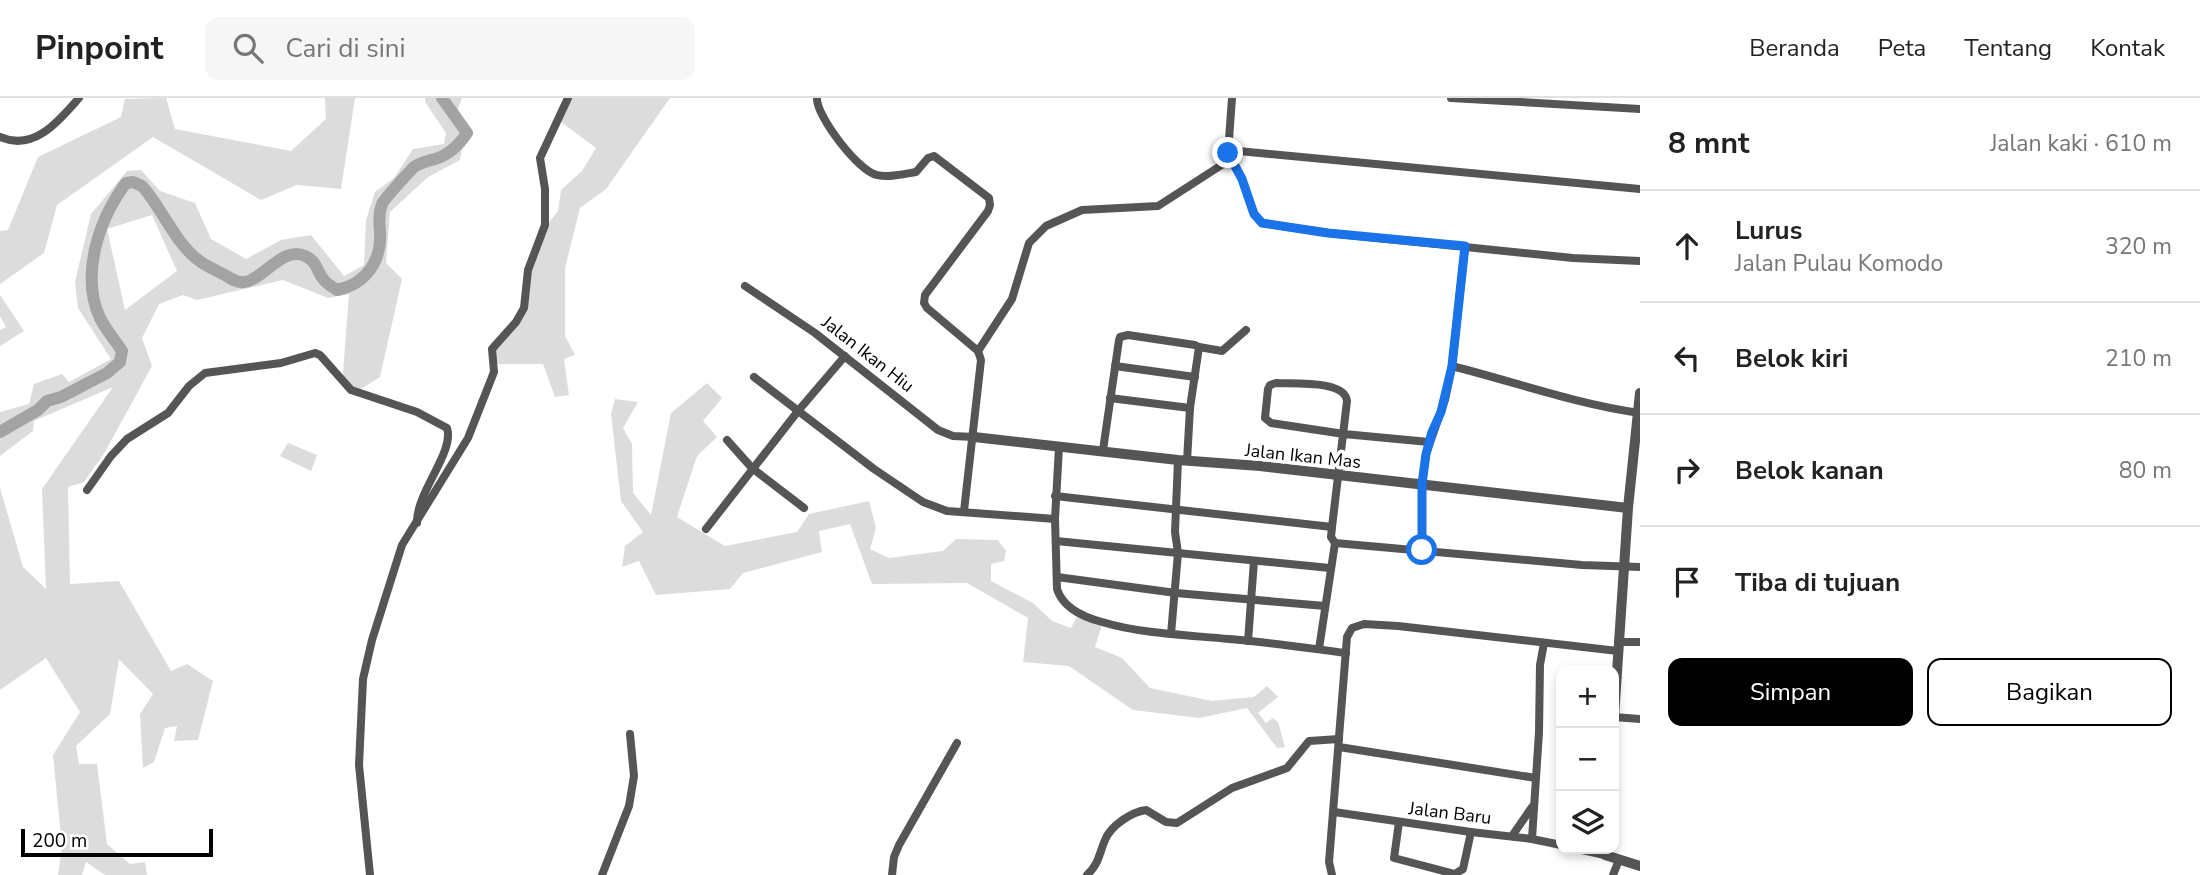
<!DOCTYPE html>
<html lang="id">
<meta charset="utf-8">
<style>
:root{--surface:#fff;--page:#f6f6f6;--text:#222;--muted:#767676;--line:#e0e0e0;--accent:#000}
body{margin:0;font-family:"Nunito Sans",sans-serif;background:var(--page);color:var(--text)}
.controls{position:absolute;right:21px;bottom:21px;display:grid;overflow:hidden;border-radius:14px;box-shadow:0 4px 10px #0003}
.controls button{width:63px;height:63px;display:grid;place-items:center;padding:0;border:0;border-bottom:2px solid var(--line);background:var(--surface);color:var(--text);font:35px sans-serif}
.scale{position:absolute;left:21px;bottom:18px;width:192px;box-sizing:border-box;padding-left:7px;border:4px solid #000;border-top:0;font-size:19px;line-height:24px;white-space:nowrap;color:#000;-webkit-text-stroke:5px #fff;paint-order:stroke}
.stop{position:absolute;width:21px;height:21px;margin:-16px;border:5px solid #1a73e8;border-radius:50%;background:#fff}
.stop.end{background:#1a73e8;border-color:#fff;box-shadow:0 2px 7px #0008}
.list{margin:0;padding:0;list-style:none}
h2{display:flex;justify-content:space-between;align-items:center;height:91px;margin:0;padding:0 28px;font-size:30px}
h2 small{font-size:23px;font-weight:400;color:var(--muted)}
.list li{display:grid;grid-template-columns:46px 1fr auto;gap:21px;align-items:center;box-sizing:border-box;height:112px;padding:0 28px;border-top:2px solid var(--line)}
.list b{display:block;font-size:26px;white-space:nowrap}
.list p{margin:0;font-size:23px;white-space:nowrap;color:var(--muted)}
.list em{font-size:23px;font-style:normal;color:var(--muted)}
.actions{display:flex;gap:14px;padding:21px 28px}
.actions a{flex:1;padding:16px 0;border:2px solid var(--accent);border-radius:14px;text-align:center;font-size:24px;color:var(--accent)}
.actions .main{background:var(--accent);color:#fff}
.icon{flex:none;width:38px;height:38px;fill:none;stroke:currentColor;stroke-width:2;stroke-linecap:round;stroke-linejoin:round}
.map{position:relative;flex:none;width:1640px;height:777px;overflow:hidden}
header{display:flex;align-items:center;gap:42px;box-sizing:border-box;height:98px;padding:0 35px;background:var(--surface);border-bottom:2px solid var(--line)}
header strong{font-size:33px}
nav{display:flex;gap:38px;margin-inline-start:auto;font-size:24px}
.search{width:490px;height:63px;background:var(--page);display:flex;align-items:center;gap:18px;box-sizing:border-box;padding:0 24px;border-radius:14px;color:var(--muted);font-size:26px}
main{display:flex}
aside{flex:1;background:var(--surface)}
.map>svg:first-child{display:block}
.green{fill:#dcdcdc;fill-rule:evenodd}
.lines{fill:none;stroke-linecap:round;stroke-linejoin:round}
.river{stroke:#a3a3a3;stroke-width:12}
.minor{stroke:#555;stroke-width:8}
.tertiary{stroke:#555;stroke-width:10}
.route{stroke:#1a73e8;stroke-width:9}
.labels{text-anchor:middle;stroke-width:7;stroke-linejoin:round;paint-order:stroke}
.street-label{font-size:18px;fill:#000;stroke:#fff}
</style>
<header>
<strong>Pinpoint</strong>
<div class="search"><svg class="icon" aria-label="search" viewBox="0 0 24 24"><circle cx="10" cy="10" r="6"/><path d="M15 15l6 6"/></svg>Cari di sini</div>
<nav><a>Beranda</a><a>Peta</a><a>Tentang</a><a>Kontak</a></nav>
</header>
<main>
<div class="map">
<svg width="1640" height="777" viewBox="0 0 1640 777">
<rect width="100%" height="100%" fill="#fff"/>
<g class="green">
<path d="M166,0L175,31L291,53L326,21L325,0H355L341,91L297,87L261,102L153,39L57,107L44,155L0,186V133L8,132L38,59L121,19L125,1Z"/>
<path d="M425,0H462L458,11L466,28L460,62L428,79L390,114L386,165L402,181L380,279L354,295L342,288L349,196L328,200L283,182L197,202L183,197L159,206L142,240L152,268L105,354L84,384L68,389L70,486L119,483L171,573L187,566L213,583L198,642L174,643L177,628L165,630L154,664L143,670L140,616L153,596L119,561L110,616L76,648L79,666H97L107,746L130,766L145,764L147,777H105L86,764L82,777H58L62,749L53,657L80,614L46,560L0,592V390L23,469L46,491L42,391L113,289L34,323L33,333L0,358V314L29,306L34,286L62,276L69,284L111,261L78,210L75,184L91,116L127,73L141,72L160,93L195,105L211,141L246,161L281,142L311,137L344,178L364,167L366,122L375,94L394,80L413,51L444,46L446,35L425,4ZM152,117L177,173L125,212L107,131Z"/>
<path d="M571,0H670L606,91L580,110L565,170V238L575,257L564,261L569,297L555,299L543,266H498L493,255L515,227L529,178L547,127L558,113L561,92L582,73L596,50L561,24Z"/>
<path d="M0,197L24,233L0,248V232L6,229L0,218Z"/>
<path d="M707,285L722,300L703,323L717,339L697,358L677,419L725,448L797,434L809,416L869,403L876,430L870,451L889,460L943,453L956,441L998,442L1006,453L1004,463L991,466V483L1033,505L1052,523L1071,530L1078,516L1102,527L1095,549L1122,560L1150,590L1212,603L1254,599L1267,588L1278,599L1258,615L1266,625L1273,620L1278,624L1285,649L1277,650L1247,610L1199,620L1133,612L1069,568L1023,564L1028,520L967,485L872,486L850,426L819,433L822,454L743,475L730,491L656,497L639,463L622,469L625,448L643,434L621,403L611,316L615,301L638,304L623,330L632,346L633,395L651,417L671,315Z"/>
<path d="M288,345L317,357L311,373L280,358Z"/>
</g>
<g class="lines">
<path class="river" d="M0,334L38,312L47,303L61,299L107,275L120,264L122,253C115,242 106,232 100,220C80,177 99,121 126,85L133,84L142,88C162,110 174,143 197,161C205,168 216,172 225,177C231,181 237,185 244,184C262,183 283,147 305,158C317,163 317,174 324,182C327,186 333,189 337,192C366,186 382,163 380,133C379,124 379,114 382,106C385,100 409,74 414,69C420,65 428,63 435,61C449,57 459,47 467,35L442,0"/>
<g class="minor">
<path d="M817,0C816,18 859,74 877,77C888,80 904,76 916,74L928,60L934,58L989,100L990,107L988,113L925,197L924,205L927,210L978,253L981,262L964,413"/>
<path d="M1232,0L1228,55L1242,81L1254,116L1262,125L1328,135L1573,160L1640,163"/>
<path d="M1451,0L1640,11"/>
<path d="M0,39C34,54 59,23 79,0"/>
<path d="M1228,52L1640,91"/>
<path d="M745,188L815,235L938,332L953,338L974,339"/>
<path d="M1199,249L1222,253L1246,232"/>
<path d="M978,253L1012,201L1029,145L1046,128L1082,112L1158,108L1231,61"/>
<path d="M1115,268L1195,279"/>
<path d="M1452,268C1515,284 1576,306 1640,315"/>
<path d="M754,279L874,371L923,404L947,413L1055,421"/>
<path d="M1110,300L1190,310"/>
<path d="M727,342L752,370L804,410"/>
<path d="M1059,349L1055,421L1057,491C1063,510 1083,519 1102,524C1142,536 1187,537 1229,541C1268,544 1307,550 1346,555"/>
<path d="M1103,352L1119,242L1120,239L1128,237L1195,247L1199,249L1190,310L1187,363"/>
<path d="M87,392L111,358L127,341L168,315L189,288L205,275L281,265L315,255L320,257L351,292L417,314L447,330C455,354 416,394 417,425"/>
<path d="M1055,398L1332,429"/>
<path d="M706,431L798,313L845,258"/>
<path d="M1056,443L1330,470"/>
<path d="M1335,445L1582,467L1640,469"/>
<path d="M1422,452V386L1426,356L1445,302L1452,268L1465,148"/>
<path d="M1057,479L1176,495L1325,508"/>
<path d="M1171,536L1178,455L1175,434L1178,362"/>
<path d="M1248,543L1254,463"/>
<path d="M1619,544H1640"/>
<path d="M1319,551L1335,445L1331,439L1332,429L1347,303C1345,282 1294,286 1276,285L1270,287L1268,291L1265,320L1271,325L1344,336L1429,344"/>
<path d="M1614,619L1640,621"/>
<path d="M1339,649L1536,680"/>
<path d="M1334,714L1471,734L1532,741L1561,747"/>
<path d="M1399,724L1394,760L1455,776L1463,771L1471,734"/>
<path d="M1512,738L1532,709"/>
<path d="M1532,741L1539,634L1540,567L1544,545"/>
<path d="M1577,751L1605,757"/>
<path d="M370,777L359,667L363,581L372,542L402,447L468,340L494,274L492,251L516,224L524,210L528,172L545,127V91L540,60L568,0"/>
<path d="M602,777L629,708L634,678L630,636"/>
<path d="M892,777L894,759L899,747L957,645"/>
<path d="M1087,777C1099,766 1099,756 1105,742C1111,727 1132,714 1146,712L1166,724L1177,725L1232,690L1287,670L1309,643L1339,641"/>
<path d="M1332,777L1329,764L1347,539L1352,530L1364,526L1398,528L1618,553"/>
<path d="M1613,777L1619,762"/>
</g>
<g class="tertiary">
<path d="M974,339L1178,362L1260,368L1628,410"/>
<path d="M1614,619L1628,410L1640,295"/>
<path d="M1605,751V757L1640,768"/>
</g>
</g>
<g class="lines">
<path class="route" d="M1228,55L1242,81L1254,116L1262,125L1328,135L1465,148L1452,268L1441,314L1432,334L1426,356L1422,386V452"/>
</g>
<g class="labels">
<g class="street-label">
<text transform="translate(868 256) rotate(38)" y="6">Jalan Ikan Hiu</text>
<text transform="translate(1303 358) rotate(6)" y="6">Jalan Ikan Mas</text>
<text transform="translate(1450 715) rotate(7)" y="6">Jalan Baru</text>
</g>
</g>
</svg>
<div class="controls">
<button>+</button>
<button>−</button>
<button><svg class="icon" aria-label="layers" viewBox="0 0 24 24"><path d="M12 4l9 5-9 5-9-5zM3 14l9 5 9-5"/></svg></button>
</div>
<div class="scale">200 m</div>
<div class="stop" style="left:1422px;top:452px"></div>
<div class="stop end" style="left:1228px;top:55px"></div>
</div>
<aside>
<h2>8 mnt<small>Jalan kaki · 610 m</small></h2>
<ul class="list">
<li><svg class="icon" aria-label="ahead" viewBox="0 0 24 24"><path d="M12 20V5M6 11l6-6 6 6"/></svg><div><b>Lurus</b><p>Jalan Pulau Komodo</p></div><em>320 m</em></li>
<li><svg class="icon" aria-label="left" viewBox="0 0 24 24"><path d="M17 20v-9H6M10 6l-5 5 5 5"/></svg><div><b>Belok kiri</b></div><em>210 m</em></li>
<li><svg class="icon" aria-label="right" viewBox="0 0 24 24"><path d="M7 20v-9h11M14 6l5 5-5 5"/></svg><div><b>Belok kanan</b></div><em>80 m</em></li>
<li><svg class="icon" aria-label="arrive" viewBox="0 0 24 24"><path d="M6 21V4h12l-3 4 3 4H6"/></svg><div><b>Tiba di tujuan</b></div></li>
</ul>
<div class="actions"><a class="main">Simpan</a><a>Bagikan</a></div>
</aside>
</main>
